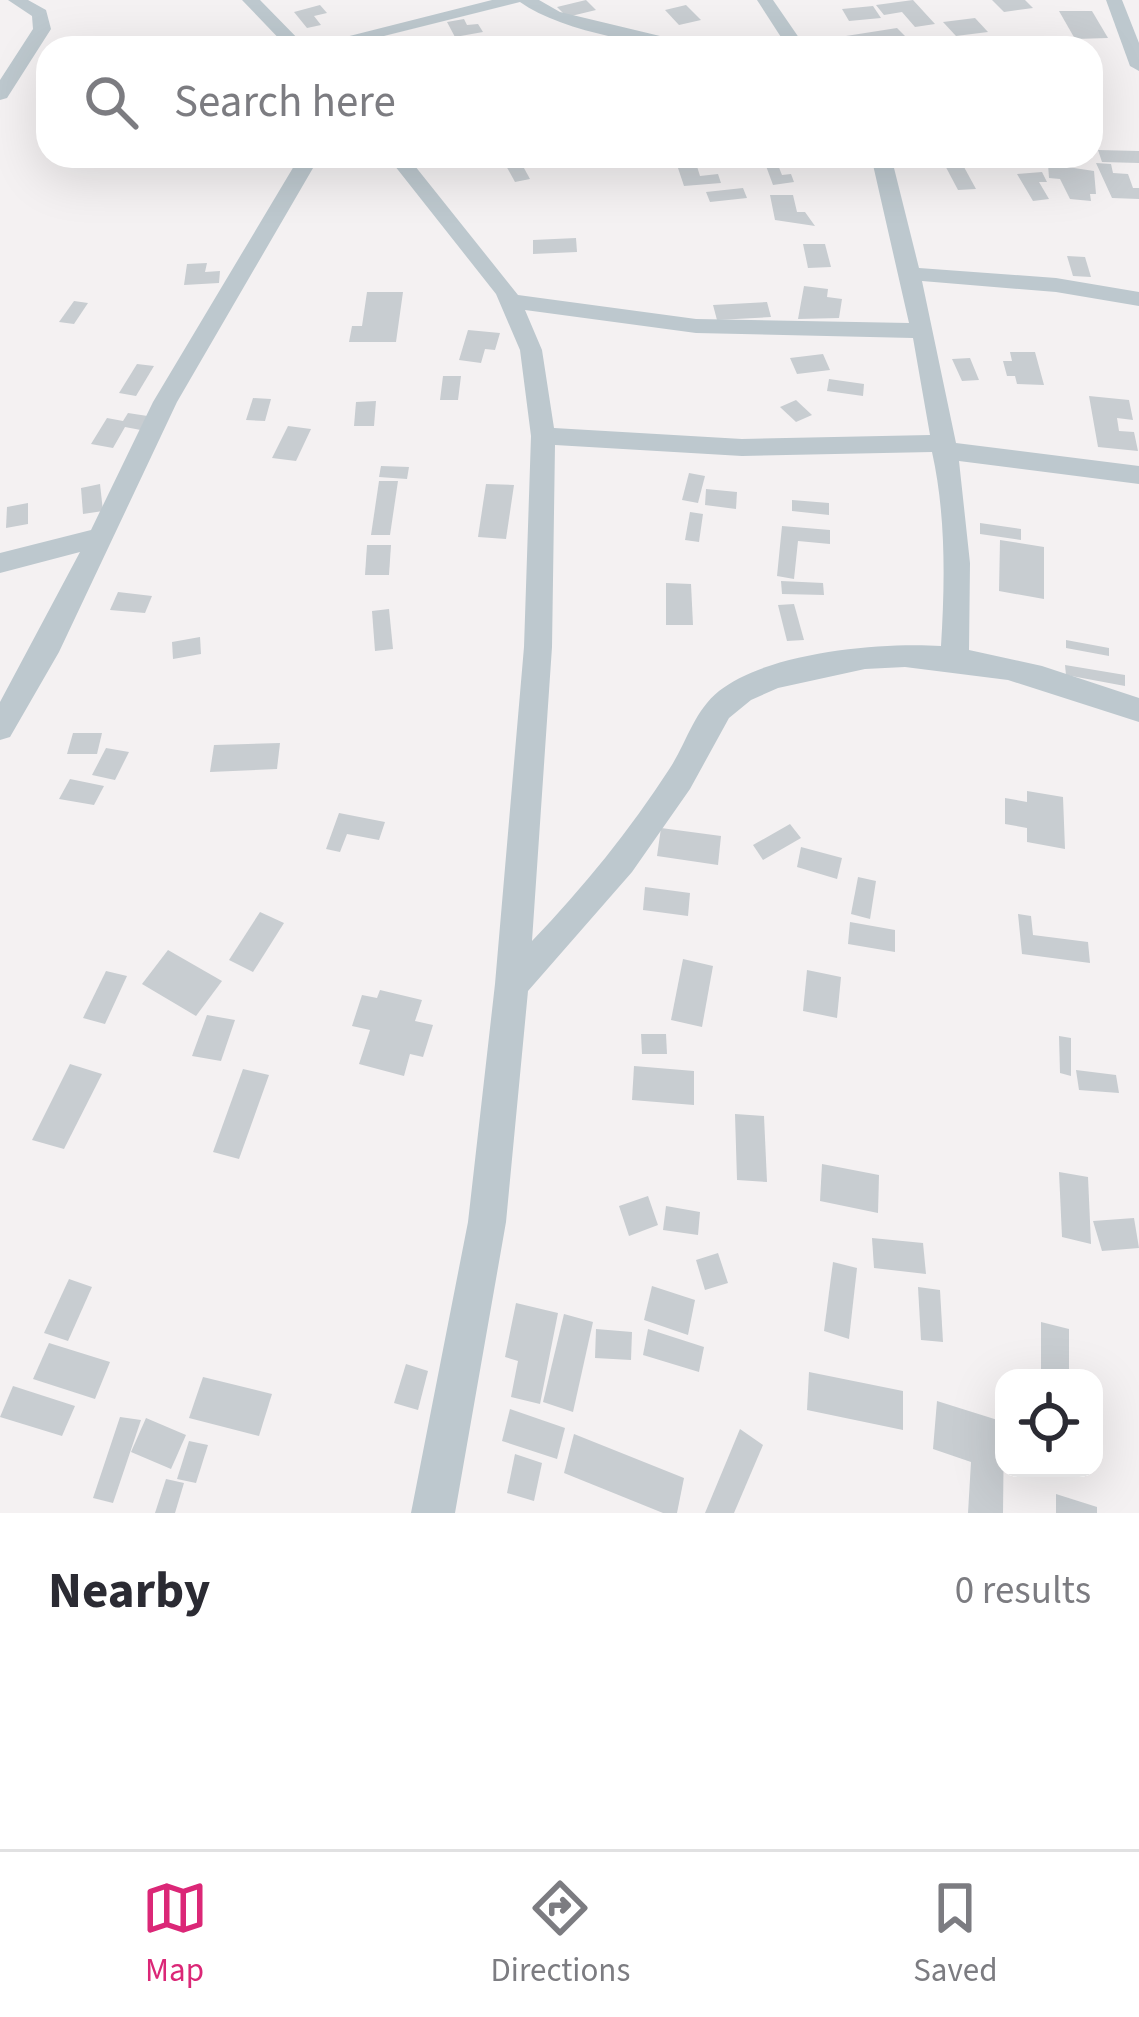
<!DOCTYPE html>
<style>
:root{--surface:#fff;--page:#f2f2f3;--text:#2b2b33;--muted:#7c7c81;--line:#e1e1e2;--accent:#db2777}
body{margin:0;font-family:"Source Sans 3",sans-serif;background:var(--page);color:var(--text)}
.controls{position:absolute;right:36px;bottom:36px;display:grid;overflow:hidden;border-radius:24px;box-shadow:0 12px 48px #0002}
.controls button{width:108px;height:108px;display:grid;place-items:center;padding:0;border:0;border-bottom:3px solid var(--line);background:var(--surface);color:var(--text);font:60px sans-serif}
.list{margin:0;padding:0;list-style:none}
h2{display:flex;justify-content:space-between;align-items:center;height:156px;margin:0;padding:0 48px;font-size:51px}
h2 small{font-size:39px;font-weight:400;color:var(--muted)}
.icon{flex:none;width:66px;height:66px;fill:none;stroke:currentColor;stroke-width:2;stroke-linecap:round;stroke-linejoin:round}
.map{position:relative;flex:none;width:1139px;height:1513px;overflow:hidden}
.search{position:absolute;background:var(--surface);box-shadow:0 12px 48px #0002;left:36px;right:36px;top:36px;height:132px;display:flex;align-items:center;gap:30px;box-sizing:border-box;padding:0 42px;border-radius:36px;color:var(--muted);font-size:45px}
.sheet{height:336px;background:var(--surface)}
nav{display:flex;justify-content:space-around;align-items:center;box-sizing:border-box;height:168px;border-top:3px solid var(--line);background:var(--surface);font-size:33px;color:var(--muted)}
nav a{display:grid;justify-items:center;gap:6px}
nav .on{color:var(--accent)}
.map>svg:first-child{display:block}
.building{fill:#c8cdd1}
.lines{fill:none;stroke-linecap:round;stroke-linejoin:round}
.street{fill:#bdc8ce;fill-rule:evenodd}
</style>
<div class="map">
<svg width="1139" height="1513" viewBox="0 0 1139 1513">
<rect width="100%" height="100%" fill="#f4f1f2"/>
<g class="building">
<path d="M586,0L596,10L567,17L557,7Z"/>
<path d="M913,0L935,24L915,27L902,12L884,15L876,5Z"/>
<path d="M992,0H1025L1033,8L1004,12Z"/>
<path d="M320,5L327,13L314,16L321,25L307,28L294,12Z"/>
<path d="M686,5L701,20L679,25L665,10Z"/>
<path d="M873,6L881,18L849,21L842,9Z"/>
<path d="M1059,11H1092L1108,38L1075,39Z"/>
<path d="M975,18L988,32L956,36L943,22Z"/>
<path d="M464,19L467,25L478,24L483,32L455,37L447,22Z"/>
<path d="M897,28L906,37L855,46L846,36Z"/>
<path d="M1098,150L1139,151V163L1102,162Z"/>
<path d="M674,156H709L695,160L700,176L718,174L721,183L684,186Z"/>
<path d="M940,156H958L976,189L958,190Z"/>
<path d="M519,159L530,179L515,182L504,162Z"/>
<path d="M1096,163L1111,164L1113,173L1128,174L1133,188H1139V199L1112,198Z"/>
<path d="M1048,164L1094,171L1096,194H1090L1091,201L1070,199L1060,179L1049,178Z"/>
<path d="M778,165L782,175L791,174L794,182L773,185L766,166Z"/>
<path d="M1042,172L1047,182H1039L1049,199L1033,201L1017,174Z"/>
<path d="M743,188L747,198L710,202L706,192Z"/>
<path d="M770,195H793L797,212H805L815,226L775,220Z"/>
<path d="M576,238L577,252L533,254V240Z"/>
<path d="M803,244H825L831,267L808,268Z"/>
<path d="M1067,256L1085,257L1091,277L1073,276Z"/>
<path d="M207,263L205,272L220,271L219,283L184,285L187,264Z"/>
<path d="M804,286L828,289L827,297L842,299L839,318L798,319Z"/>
<path d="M367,292H403L396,342H349L352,326H362Z"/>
<path d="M74,301L88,303L74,324L59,322Z"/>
<path d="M767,302L771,317L717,320L713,305Z"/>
<path d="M468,330L500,333L495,350L485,349L481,363L459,360Z"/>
<path d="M1010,352H1035L1044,385L1017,384L1015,376H1007L1003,361H1012Z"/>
<path d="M823,354L830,370L797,374L790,358Z"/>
<path d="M970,358L979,380L962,381L952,359Z"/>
<path d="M137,364L154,366L136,396L119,393Z"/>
<path d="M443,376H461L458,400H440Z"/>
<path d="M829,379L864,384L863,396L827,391Z"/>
<path d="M1089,396L1129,400L1133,420L1117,418L1119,431L1134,432L1138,451L1098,447Z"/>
<path d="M253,398L271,399L265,421L246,420Z"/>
<path d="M796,400L812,415L796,422L780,407Z"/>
<path d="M376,401L374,426H354L356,402Z"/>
<path d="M128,413L154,417L146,431L125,427L113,448L91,444L107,418L123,421Z"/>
<path d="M288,426L311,429L296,461L272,458Z"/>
<path d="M381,466L409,467L407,479L379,477Z"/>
<path d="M689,473L705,476L698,503L682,500Z"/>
<path d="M379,481H398L390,535H371Z"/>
<path d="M100,484L103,511L83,514L81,488Z"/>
<path d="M486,484L514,485L506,539L478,537Z"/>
<path d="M706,489L737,492L736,509L705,505Z"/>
<path d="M792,500L829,503V515L792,511Z"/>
<path d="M28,503V524L6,528L7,507Z"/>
<path d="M690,512L703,514L699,542L685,540Z"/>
<path d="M980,523L1021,529V540L980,534Z"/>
<path d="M782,526L830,530V544L798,541L794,579L777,576Z"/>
<path d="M1000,540L1044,547V599L999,591Z"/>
<path d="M367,545H391L389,575H365Z"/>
<path d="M781,581L823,583L824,595L782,594Z"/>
<path d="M666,583L691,584L693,625H666Z"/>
<path d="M118,592L152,596L145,613L110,610Z"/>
<path d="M794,604L804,640L787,641L778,605Z"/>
<path d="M389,609L393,649L375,651L372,611Z"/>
<path d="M200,637L201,654L173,659L172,642Z"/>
<path d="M1066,640L1109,648V656L1066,648Z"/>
<path d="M1065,665L1125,675V686L1066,675Z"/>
<path d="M73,733H102L97,754H67Z"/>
<path d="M280,743L277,769L210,772L214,745Z"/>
<path d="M106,748L129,752L115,780L92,775Z"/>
<path d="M70,779L104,786L94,805L59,799Z"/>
<path d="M1027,791L1063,797L1065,849L1027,842V828L1005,824V798L1027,802Z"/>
<path d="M339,813L385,822L379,840L347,834L340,852L326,849Z"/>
<path d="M790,824L801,838L763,860L753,845Z"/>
<path d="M661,828L721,836L718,865L657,856Z"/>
<path d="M801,847L842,858L837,879L797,867Z"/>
<path d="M858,877L876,881L870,919L851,914Z"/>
<path d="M645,887L690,893L688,916L643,910Z"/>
<path d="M260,912L284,923L253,972L229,960Z"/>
<path d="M1018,914L1031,916L1033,935L1088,942L1090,963L1022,954Z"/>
<path d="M850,922L895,930V952L848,944Z"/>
<path d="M168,950L222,981L196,1016L142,984Z"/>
<path d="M683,959L713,966L702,1027L671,1020Z"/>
<path d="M807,970L841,977L837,1018L803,1011Z"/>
<path d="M106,971L127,976L105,1024L83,1018Z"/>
<path d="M380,990L422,1000L415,1021L433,1025L423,1057L410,1054L404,1076L359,1064L370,1030L352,1026L362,995L377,998Z"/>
<path d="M207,1015L235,1020L221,1061L192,1056Z"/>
<path d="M641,1034H666L667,1054H642Z"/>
<path d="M1059,1036L1071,1038V1076L1060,1073Z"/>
<path d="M70,1064L102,1074L64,1149L32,1140Z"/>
<path d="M634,1066L694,1071V1105L632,1100Z"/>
<path d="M243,1069L269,1075L239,1159L213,1152Z"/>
<path d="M1076,1070L1116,1075L1119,1093L1079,1090Z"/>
<path d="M735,1114L764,1116L767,1182L737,1180Z"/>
<path d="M822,1164L879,1175L878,1213L820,1201Z"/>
<path d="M1059,1172L1088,1177L1091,1244L1062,1237Z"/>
<path d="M648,1196L658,1225L629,1236L619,1206Z"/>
<path d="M666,1206L700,1212L698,1235L663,1230Z"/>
<path d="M1134,1218L1139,1248L1102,1251L1093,1221Z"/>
<path d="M872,1238L923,1243L926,1274L874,1268Z"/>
<path d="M718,1253L728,1283L705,1290L696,1260Z"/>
<path d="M833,1262L857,1268L849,1339L824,1331Z"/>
<path d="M69,1279L92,1287L68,1341L44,1333Z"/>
<path d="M652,1286L695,1300L688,1335L644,1320Z"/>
<path d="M918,1287L940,1290L943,1342L921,1340Z"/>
<path d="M516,1303L558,1313L540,1404L511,1397L518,1361L505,1357Z"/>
<path d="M564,1314L593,1322L573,1412L543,1402Z"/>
<path d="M1041,1322L1069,1329V1378H1041Z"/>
<path d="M596,1329L632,1332L631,1360L595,1358Z"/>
<path d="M648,1329L704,1347L699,1372L643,1355Z"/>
<path d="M49,1343L110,1362L95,1399L33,1379Z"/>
<path d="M406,1364L428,1371L418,1410L394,1403Z"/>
<path d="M809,1372L903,1391V1430L807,1410Z"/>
<path d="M203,1377L272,1394L259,1436L189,1418Z"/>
<path d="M13,1386L75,1406L62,1436L0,1417Z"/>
<path d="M937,1401L1004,1422L1003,1513H968L971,1462L933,1449Z"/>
<path d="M510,1409L565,1428L557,1459L502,1441Z"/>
<path d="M120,1417L141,1420L113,1503L93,1498Z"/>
<path d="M146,1418L186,1435L171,1469L131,1452Z"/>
<path d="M740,1429L763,1445L734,1513H705Z"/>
<path d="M574,1434L684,1478L677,1513H663L564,1473Z"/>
<path d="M189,1441L208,1445L196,1483L177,1479Z"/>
<path d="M515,1454L542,1463L534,1501L507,1493Z"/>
<path d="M166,1479L184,1483L175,1513H155Z"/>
<path d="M1056,1494L1097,1507V1513H1056Z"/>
</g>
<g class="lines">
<g class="street">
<path d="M8,0H28L46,10L51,29L7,98L0,100V80L33,29L32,16Z"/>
<path d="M242,0H260L306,47L492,0H539L560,12L710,48C656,48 564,33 520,2L336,48H288Z"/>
<path d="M757,0H773L806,48H788Z"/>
<path d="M1106,0H1122L1139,43V71L1130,66Z"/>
<path d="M300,156H320L177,402L59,652L10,737L0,740V702L80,552L0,573V553L91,530L153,402Z"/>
<path d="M387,156H407L518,295L696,319L909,323L871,156H891L919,268L1056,278L1139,292V306L1056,292L922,281L956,443L1139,466V484L959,461L970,563L969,650L1042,666L1139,698V722L1008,680L905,667L865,669L778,688L751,700L729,718L690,789L632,872L528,991L506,1222L455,1513H411L468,1222L495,984L524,647L531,436L520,350L496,294ZM525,310L696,333L913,338L930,435L742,439L554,428L542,350ZM555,445L742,456L932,452C946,515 945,582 941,646C881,642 768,652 719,691C694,711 687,742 670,768C630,830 583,888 532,941L552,647Z"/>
</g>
</g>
</svg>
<div class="controls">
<button><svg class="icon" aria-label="locate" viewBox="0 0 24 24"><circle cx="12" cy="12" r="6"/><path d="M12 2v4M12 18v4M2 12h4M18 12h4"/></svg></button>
</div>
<div class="search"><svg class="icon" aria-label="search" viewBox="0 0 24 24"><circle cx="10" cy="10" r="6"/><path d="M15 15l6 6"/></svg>Search here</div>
</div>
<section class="sheet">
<h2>Nearby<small>0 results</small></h2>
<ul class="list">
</ul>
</section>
<nav>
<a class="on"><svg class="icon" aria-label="map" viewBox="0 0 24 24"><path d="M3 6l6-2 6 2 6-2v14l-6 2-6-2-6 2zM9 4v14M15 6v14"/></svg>Map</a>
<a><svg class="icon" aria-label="directions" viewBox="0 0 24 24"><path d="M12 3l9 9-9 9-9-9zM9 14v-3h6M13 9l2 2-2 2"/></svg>Directions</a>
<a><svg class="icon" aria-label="saved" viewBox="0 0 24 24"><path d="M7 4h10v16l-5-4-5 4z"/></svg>Saved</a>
</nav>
